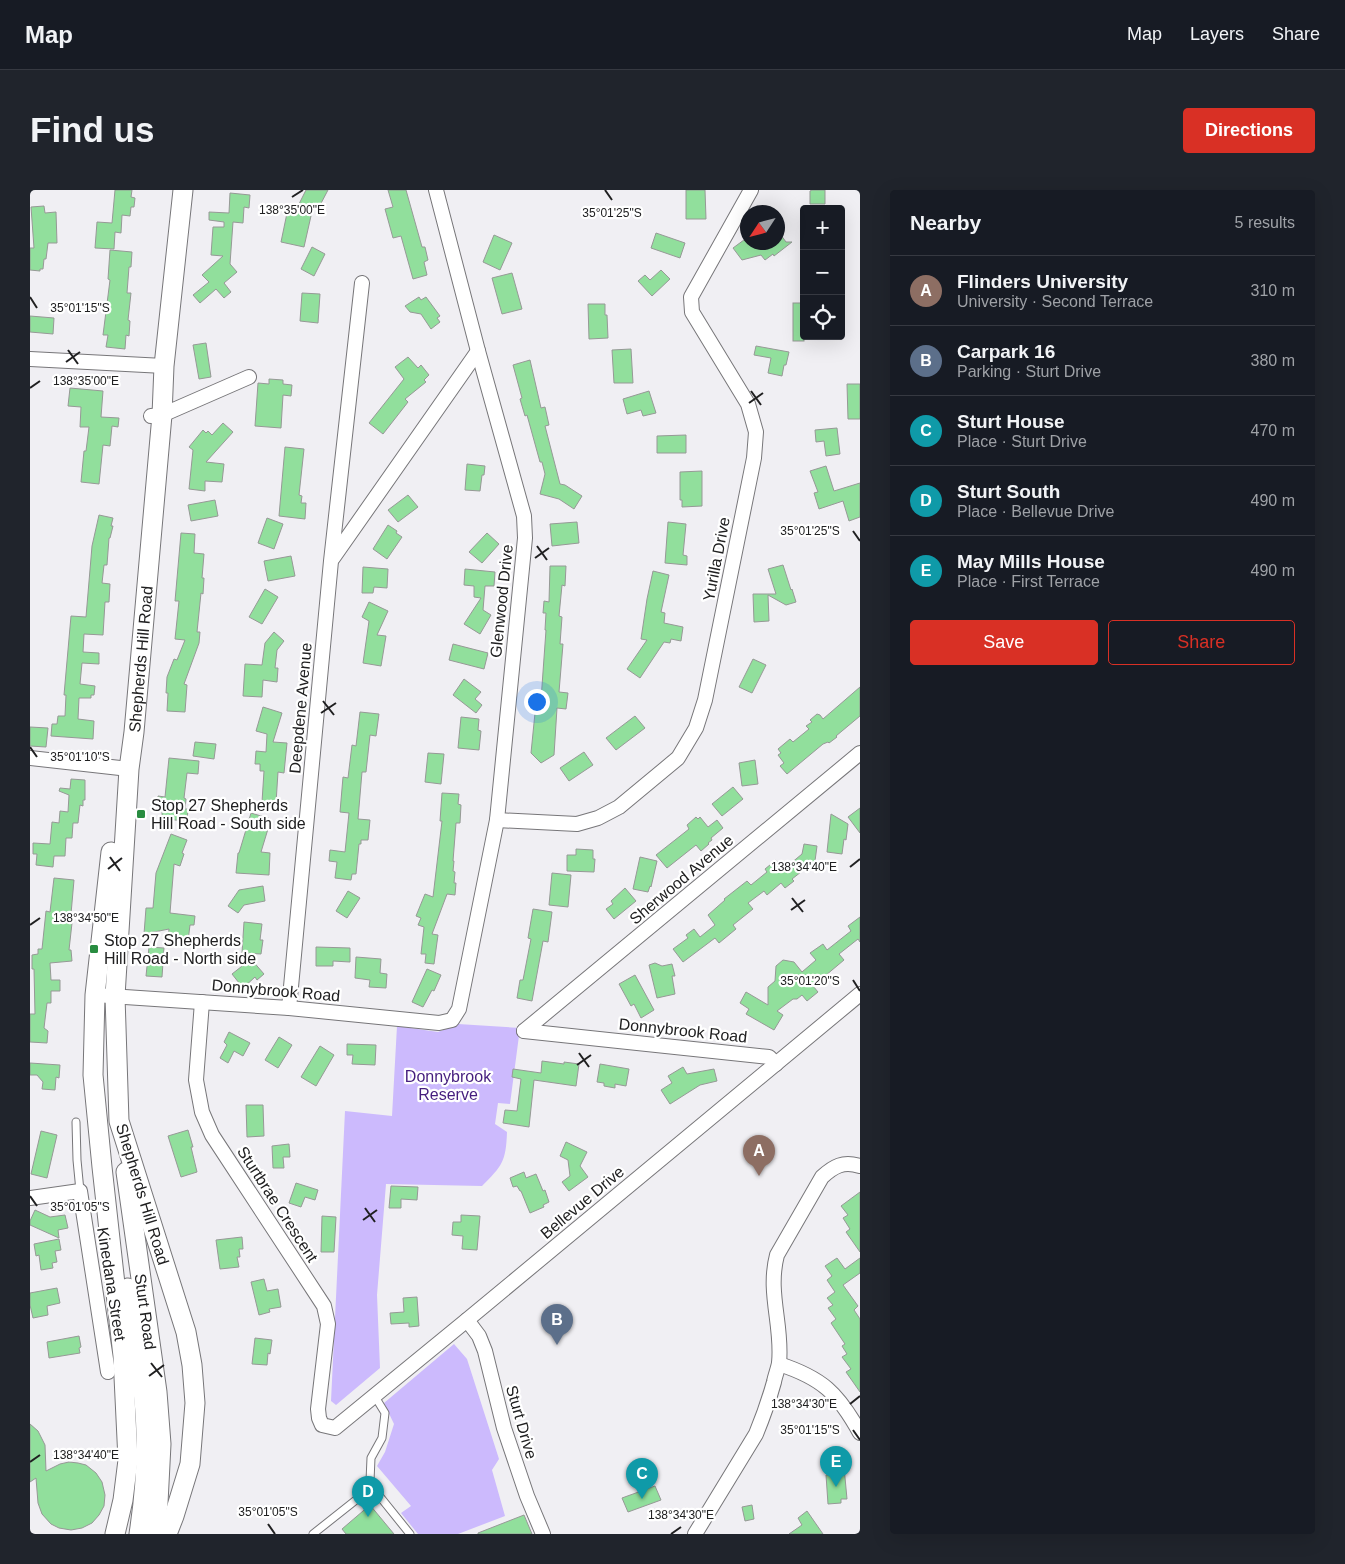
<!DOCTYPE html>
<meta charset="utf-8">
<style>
:root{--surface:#171b24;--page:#20242c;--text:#f1f3f6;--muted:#9ea1a6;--line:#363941;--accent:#d93025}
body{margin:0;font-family:Arial,sans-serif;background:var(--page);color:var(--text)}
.controls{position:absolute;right:15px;top:15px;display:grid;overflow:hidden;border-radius:5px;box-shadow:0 5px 20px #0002}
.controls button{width:45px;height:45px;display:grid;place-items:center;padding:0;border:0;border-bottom:1px solid var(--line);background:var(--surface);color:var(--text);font:25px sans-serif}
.compass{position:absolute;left:710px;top:15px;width:45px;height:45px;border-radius:50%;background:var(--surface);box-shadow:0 5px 20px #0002;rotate:234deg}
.you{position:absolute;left:506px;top:511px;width:18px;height:18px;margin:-12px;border:4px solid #fff;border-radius:50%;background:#1a73e8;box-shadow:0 0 0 8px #1a73e833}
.badge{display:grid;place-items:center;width:32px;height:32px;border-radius:50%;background:var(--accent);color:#fff;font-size:16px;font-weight:700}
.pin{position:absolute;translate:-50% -41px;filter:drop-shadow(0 1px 2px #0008)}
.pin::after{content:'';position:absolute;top:26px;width:18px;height:15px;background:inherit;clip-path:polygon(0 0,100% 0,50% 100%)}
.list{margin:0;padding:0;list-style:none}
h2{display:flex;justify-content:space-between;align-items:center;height:65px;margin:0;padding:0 20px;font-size:21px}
h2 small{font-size:16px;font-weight:400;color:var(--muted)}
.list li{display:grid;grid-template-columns:32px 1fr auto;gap:15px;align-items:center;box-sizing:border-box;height:70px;padding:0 20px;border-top:1px solid var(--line)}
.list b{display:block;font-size:19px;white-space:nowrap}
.list p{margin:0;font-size:16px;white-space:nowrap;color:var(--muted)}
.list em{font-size:16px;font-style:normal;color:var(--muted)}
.actions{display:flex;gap:10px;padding:15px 20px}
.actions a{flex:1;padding:11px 0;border:1px solid var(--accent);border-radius:5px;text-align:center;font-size:18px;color:var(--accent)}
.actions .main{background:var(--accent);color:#fff}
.icon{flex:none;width:28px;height:28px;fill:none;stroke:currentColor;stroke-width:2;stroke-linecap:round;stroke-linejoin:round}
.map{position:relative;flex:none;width:830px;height:1344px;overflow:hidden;border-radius:5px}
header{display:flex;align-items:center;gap:30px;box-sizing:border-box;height:70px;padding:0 25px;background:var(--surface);border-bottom:1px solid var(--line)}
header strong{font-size:24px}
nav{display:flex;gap:28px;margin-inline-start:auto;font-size:18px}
.intro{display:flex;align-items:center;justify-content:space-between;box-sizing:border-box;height:120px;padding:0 30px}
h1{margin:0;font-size:35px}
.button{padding:12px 22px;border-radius:5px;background:var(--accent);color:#fff;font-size:18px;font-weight:700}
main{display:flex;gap:30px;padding:0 30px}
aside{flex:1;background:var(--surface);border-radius:5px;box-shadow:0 5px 20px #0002}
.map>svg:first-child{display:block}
.green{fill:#ccbafd}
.building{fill:#91df9c;stroke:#969996}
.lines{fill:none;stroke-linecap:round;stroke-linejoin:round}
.service-casing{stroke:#777679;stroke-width:9}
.minor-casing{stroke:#777679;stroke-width:16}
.secondary-casing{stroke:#777679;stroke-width:21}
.service{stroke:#fff;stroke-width:7}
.minor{stroke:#fff;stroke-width:14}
.secondary{stroke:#fff;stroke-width:19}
.ticks{fill:none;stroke:#202021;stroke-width:2}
.poi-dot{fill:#288c40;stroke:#fff;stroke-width:2}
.labels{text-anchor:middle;stroke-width:4.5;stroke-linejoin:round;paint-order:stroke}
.street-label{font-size:16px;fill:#202021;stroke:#fff}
.poi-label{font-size:16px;fill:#202021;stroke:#fff;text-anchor:start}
.park-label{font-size:16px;fill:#451e7e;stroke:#fff}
.ticks-label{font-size:12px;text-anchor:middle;fill:#202021;stroke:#fff;stroke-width:4.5;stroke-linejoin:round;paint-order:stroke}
</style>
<header>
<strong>Map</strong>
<nav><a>Map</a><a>Layers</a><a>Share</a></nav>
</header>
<div class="intro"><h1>Find us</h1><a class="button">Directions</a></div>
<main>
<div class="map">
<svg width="830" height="1344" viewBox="0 0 830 1344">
<rect width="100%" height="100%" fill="#f0eff3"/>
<g class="green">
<path d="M428,834L490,838L480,914L468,913L465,934L477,942C476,972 472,976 452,996L356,994L347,1105L350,1178L306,1215L301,1211L315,921L362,926L367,836L408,842Z"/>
<path d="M424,1154L437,1169L469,1269L462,1280L475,1326L428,1344H388L371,1323L381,1316L347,1276L355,1262L364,1234L354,1213Z"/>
</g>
<g class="building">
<path d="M85,0H102L101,7L105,8L104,17H101L100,26L92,25L91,43L85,42L84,59L65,58L67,32L82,33Z"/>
<path d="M276,0H298L288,19L283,17L274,57L251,52L257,23L264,24Z"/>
<path d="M358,0H376L392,57H395L398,70L394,72L397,85L383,89L371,46L363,48L355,19L363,17Z"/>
<path d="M656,0H675L676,29H656Z"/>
<path d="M782,0H795V14H780V1Z"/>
<path d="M200,3L220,5L219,18L214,17L213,33L203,32L200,74L207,82L194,93L201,102L194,108L186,99L170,113L163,105L179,92L172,85L193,66L181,65L183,37H194V32L179,30V22L199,23Z"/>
<path d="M14,16L15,23L26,22L27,53H18L16,69H14L13,79H10V81L0,80V58H4L1,17Z"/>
<path d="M748,41L756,52H762L744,66L743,64L735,70L731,65L712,70L703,58L718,47V52H748Z"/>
<path d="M626,43L655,53L650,68L621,58Z"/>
<path d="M464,45L482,53L470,80L453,72Z"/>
<path d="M282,57L295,64L284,86L271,79Z"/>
<path d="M80,60L102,62L101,77H99L97,103H101L98,130L100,131L99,146L96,145L95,159L76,157L78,145H73L80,90L78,89Z"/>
<path d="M631,80L640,89L622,106L608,91L615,85L620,90Z"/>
<path d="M482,83L492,119L472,124L462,88Z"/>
<path d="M272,103L290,104L288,133L270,131Z"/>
<path d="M389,107L391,110L396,107L410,126L407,128L410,132L401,139L391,124L380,122L375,116Z"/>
<rect x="763" y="113" width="11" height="38"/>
<path d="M558,114H575V125H577L578,148L559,149Z"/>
<path d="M0,126L24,128L23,144L0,142Z"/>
<path d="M176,153L181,187L169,189L163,155Z"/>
<path d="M726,156L759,162L756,175H754L752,186L738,183L741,168L724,165Z"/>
<path d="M601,159L603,193H584L582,160Z"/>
<path d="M378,167L388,178L391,175L399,185L394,190L396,192L375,209L378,212L353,244L339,233L374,189L365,177Z"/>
<path d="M500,170L511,218L515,217L519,235L515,236L530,294L535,295L552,306L544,319L529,309L510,304L515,284L512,272H510L497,225L495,226L490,209L492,208L483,175Z"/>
<path d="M239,189L253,190V194L262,195L261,206L253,205L251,238L225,236L228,193L239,194Z"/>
<path d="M817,194H830V229H818Z"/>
<path d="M40,198L73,201L71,227L89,228L88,237L82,236L80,256L73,255L69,294L51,292L54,261H56L59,237H50L51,217L38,216Z"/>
<path d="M619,201L626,223L613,226L611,220L597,224L593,209Z"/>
<path d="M193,233L203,242L176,272L194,274L192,292L175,291V301L159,299L163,260L159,257L173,240L176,243L178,241L182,245Z"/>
<path d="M807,238L810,264L796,266L794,251L786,252L785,240Z"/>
<path d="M656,245V263H627V246Z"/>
<path d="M255,257L274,259L269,305L272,306L271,313H276L275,329L249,326Z"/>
<path d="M437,274L455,276L454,285H452L450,301L435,300Z"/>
<path d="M796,276L804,301L830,293V327L819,331L813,311L789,319L784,303L788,302L780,281Z"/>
<path d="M672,281V316L652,317V310H650V282Z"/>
<path d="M378,305L388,317L368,332L358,320Z"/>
<path d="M185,310L188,326L161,331L158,315Z"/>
<path d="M69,325L83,328L81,336H83L80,348H79L77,375H74L72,393L80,394L79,412H75L73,445L54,444L53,462L69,463V474L52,473L50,494L65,496L64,505H61V508H49L48,529L64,531L63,549L21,546L22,534H27L28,526H35L36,505H34L41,426L56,427L62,356Z"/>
<path d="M237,328L253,334L244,359L228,353Z"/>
<path d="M547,332L549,353L522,356L520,334Z"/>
<path d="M638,332L656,334L653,365L657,366V375L635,373Z"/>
<path d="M358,335L367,341L366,343L372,347L357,369L343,359Z"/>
<path d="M151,343L165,344L164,363L174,364L172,388H174L173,404L171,403L167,442H170L169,453L154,494L157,495L155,522L137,521L138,503H136L137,487L144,469L147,470L155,450L145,449L149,411H145Z"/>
<path d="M457,343L469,354L452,373L439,362Z"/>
<path d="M261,366L265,386L238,391L234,371Z"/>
<path d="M753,375L761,400L762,399L766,412L756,415L738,405L739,431L724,432L723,404H746L738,379Z"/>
<path d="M520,376H536L535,396L532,395L529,426L532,427L530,454H533L529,502L538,503L536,519L527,518L524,565L511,573L501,563L505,523L510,524L516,440H515L516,423H513L514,411L519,412Z"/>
<path d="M333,377L358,379L357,398L344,397L343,403H332Z"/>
<path d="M435,379L465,382L464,396H455L453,420L461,425L450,444L434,434L451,408L444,407V396L434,395Z"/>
<path d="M623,381L639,385L631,422L635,423L634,433L653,437L651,451L641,449L640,453L634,452L610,488L597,479L617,450L611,449L617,409Z"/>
<path d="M235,399L248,407L232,434L219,427Z"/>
<path d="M339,412L358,421L347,445L356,446L351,476L333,473L339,431L332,427Z"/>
<path d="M244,442L254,451L247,460L245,478H248L247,492L233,490L232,507L213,506L215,474L232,475L235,453Z"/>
<path d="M423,454L458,463L454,479L419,470Z"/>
<path d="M723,469L736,475L722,503L709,497Z"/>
<path d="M434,489L451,502L445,509L452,515L446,523L423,505Z"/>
<path d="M830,497V526L806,546L807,547L799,553L798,552L793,554L757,584L750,576L754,573L748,565L751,563L748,559L760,549L763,552L779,539L776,536L782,532L780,530L787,524L790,525L793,529Z"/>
<path d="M233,517L252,523L243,552L257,553L254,583L248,582L246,613L232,612L234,581H230V574H225L226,561L236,562L237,544L226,541Z"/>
<path d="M330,522L349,524L346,546L340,545L336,582H332L328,629L340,630L338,650H331V654H329L326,684H322L321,690L305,688L307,672L299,671L300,660L315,662L319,623L310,622L313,587L318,588L322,555L326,556Z"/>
<path d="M605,526L615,538L586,560L576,548Z"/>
<path d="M431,527L449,529L448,540L451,541L449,560L428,558Z"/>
<path d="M0,537L18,538L16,557L0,556Z"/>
<path d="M165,552L186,554L184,569L163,566Z"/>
<path d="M554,562L563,575L539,591L530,578Z"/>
<path d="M398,563L414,564L411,594L395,592Z"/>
<path d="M139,568L169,571L168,584L157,583L154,608L156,609L155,619H158L157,631L132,629V618H127L128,606L135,607Z"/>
<path d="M725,570L728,594L712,596L709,573Z"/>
<path d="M41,589L55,590V610H53V616L50,615L48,633H43L42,648H36L35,666H24L23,677L6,675L7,664H3V653L20,654L22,632L29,633L30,621L38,622L39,605L29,601L30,598L40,599Z"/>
<path d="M703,597L713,609L692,626L682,614Z"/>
<path d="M412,603L429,604L428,614L431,615L430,633H426L423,671H424L423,681L425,682L424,693H426L425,705L417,704L402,744L408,745L404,774L395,773L396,764H391L394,737L388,735L391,728L386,726L395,704L403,707L412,631H410Z"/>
<path d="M830,618V643L818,627Z"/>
<path d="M221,623L241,629L231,662L240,663L239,685L206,683L208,663H209Z"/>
<path d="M801,624L818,634L816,650L814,649L812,664L797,662Z"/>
<path d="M666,627L668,629L670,627L678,637L687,630L693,638L681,648L682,650L678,653L679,654L671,661L666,655L637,678L626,665L659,639L657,635Z"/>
<path d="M141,644L157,650L152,663L154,664L150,676L144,674L140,723L165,726L164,735H160L158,751L138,750L139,739L114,744L116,718H123L126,683Z"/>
<path d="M774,654L787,656L785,671L762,689L764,691L755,698L751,693L737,705L734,701L718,713L723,719L703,735L706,739L689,753L685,748L653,772L643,759L658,748L656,745L664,739L670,747L685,735L678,725L695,710L694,709L717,691L721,695L737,682L735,679L746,670L754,679L772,664Z"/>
<path d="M546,659L563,660V669H565L564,682L537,681V665H546Z"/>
<path d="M610,667L627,671L621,697L620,696L618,702L603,699Z"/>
<path d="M522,683L541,685L538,717L519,715Z"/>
<path d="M24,688L44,690L41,724H43L39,760H41L42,771L20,773L21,790H30V801H21V813H17L14,838L18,841L17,853L0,852V824H5L4,779H2V765L8,764V759H12L16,721L20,722Z"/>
<path d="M233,696L235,711L214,715L208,723L198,716L209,700Z"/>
<path d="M595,698L606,711L584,729L576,719L583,714L581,711Z"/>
<path d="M318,701L330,708L317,728L306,721Z"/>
<path d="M503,719L522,722L518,752L513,751L502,811L487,808L490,790H493L501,749L498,748Z"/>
<path d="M830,727V752L828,749L809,764L814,770L783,796L788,802L777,811L772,805L767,809H763L747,821L753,825L744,840L716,824L719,819L710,813L716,802L738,815V797L745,791L746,776L753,770L764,772L772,782L786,770L780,763L793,754L797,760L821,741L818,736Z"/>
<path d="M214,732L232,734L230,750H233L231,764L212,763Z"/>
<path d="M119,757L134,758L132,787L116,786Z"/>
<path d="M286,757L320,758V772L303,771V776H286Z"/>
<path d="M326,767L351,769L350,783L357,784L356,798L339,797L340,790L325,788Z"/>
<path d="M221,769L234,784L227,790L225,787L213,798L202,784Z"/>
<path d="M625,773L632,776L642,774L645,786H642L645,804L627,808L619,775Z"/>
<path d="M397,779L411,785L404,801L402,800L393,817L382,812Z"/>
<path d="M605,785L624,820L611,828L604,814L601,816L589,794Z"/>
<path d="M199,842L220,853L213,866L204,861L198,873L190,868L197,855L194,852Z"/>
<path d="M249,847L262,855L248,878L235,870Z"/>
<path d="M317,854L346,855L345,875L322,874L323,865H317Z"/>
<path d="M290,856L304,865L286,896L271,887Z"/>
<path d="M512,871L534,874V872L549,874L546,896L504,890L499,937L473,933L475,920L487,921L491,889L482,887L483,879L511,883Z"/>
<path d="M0,873L30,875L29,888L26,887L25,900L12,899L13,892L7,885H0Z"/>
<path d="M570,874L599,879L596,896L585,894V898L574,896V893L567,892Z"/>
<path d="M653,877L657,884L684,879L687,891L670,895L640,914L631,900L642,893L638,886Z"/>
<path d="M216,915H233L234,946L217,947Z"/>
<path d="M158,940L163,957H161L167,982L151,987L138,946Z"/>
<path d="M11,941L27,945L17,988L1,984Z"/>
<path d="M536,952L557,962L550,976L558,987L539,1001L532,992L540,986L538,970L530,966Z"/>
<path d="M259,954L260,967H253L254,978H243L242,956Z"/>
<path d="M494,982L496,988L506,984L513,1001L515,1000L519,1012L513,1015L514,1017L500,1023L491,1001H490L487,996L483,997L480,988Z"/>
<path d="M266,993L288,1000L285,1010L275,1007L271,1017L259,1013Z"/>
<path d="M361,996L388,997L387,1010L371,1009V1018H359Z"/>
<path d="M830,1002V1062L816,1042L820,1039L813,1028L818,1025L811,1016Z"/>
<path d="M5,1020L20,1027L35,1025L38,1038L28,1040L29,1048L0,1035V1031Z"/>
<path d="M431,1025L450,1026L447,1060L432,1059L433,1046L422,1045L423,1032H431Z"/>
<path d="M292,1026L306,1027L304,1062H291Z"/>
<path d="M212,1047L213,1059H209L210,1067H207L209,1077L190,1079L186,1050Z"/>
<path d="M29,1049L31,1060L25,1061L27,1072L22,1073L23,1078L11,1080L9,1065L6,1066L4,1054Z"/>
<path d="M807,1068L815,1079L830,1068V1083L813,1095L828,1116L824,1120L830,1129V1202L816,1182L821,1179L812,1167L817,1164L812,1156L815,1154L801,1133L806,1129L798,1118L803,1115L797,1108L805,1102L797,1090L802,1086L795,1076Z"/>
<path d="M234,1089L237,1101L248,1099L251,1117L239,1119L240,1122L229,1125L221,1092Z"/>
<path d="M27,1098L30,1113L17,1116L18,1125L3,1128L0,1115V1103Z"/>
<path d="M387,1107L389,1136L379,1137V1133L361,1134L360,1123L374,1122L373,1108Z"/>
<path d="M49,1146L51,1157L49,1158L50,1163L19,1168L17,1152Z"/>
<path d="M225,1148L242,1150L240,1164L238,1163L237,1175L222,1174Z"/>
<path d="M0,1234L8,1241L15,1255L16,1281L30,1274L39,1272L48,1273L56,1275L66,1283L72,1292L75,1305L74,1316L69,1325L62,1333L52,1338L41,1340L29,1338L21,1334L12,1324L8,1313L6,1288L0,1292Z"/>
<path d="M814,1277L817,1309H811V1313L798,1314L796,1285H799V1278Z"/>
<path d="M625,1296L631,1310L598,1322L592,1308Z"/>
<path d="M340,1315L364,1344H316L312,1339Z"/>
<path d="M722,1315L724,1329L715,1331L712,1317Z"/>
<path d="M777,1321L793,1344H759L772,1335L768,1328Z"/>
<path d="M494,1325L502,1344H448V1343Z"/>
</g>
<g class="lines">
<g class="service-casing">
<g id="service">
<path d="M46,932L47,970L50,1001"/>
<path d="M339,1293L380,1344"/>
<path d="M283,1344L336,1302L340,1291L341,1268L352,1248L355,1223L344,1205"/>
</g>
</g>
<g class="minor-casing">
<g id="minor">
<path d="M0,169L134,176"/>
<path d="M121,226L132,225L219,187"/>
<path d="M303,368L448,161"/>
<path d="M0,568L99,579"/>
<path d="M467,630L547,634L568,628L589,617L648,568L666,538L675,510L724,268L726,242L718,214L662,122L661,107L721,0"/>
<path d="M65,805L259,818L409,833L422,830L429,819L467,630L495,348L494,326L448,161L406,0"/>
<path d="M172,812L166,890L172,922L182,945L294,1116L298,1134L288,1219L289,1228L292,1235L305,1238L437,1130L830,804"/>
<path d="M259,818L301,371L332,93"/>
<path d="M494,841L830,563"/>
<path d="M494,841L739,867L746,874"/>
<path d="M0,1008L50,1001L78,1182"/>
<path d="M437,1130L449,1146L455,1161L474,1238L497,1306L513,1344"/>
<path d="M749,1174C792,1188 808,1203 830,1243"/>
<path d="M665,1344L726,1244C733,1227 739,1210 744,1192C745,1186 748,1179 749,1173C753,1136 737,1103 747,1065L792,987C804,976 813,971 830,976"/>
</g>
</g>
<g class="secondary-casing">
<g id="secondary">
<path d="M81,662L65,805L63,885L72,977L93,1166L98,1270L93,1310L85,1344"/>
<path id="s1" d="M96,982L127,1202L131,1254L128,1313L124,1344"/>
<path d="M98,1098C105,1146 115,1196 116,1244C117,1277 114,1311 109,1344"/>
<path id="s2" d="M137,1344L144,1326L160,1274L165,1213L162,1175L156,1142L89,931L85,806L99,579L104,542L132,225L134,176L153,0"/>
</g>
</g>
<use href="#service" class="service"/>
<use href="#minor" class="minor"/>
<use href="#secondary" class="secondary"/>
</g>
<path class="ticks" d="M575,0L582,10M262,7L273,0M0,107L7,118M38,160L48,174M36,172L50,162M0,198L10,191M721,201L731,215M719,213L733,203M823,341L830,351M507,356L517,370M505,368L519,358M293,511L304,525M291,523L306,513M0,557L7,567M80,667L90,681M820,677L830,669M78,679L92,668M762,708L773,722M761,720L775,710M0,735L10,728M823,790L830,801M549,863L559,877M547,875L561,865M0,1006L7,1016M335,1018L345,1032M333,1030L347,1020M121,1173L132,1187M119,1186L134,1175M820,1214L830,1206M823,1240L830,1250M0,1272L10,1265M238,1334L245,1344M641,1344L651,1337"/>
<g class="poi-dot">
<rect x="106" y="619" width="10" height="10" rx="2.5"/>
<rect x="59" y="754" width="10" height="10" rx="2.5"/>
</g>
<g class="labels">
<g class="street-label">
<text transform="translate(686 369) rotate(-79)" y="6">Yurilla Drive</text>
<text transform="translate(471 411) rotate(-84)" y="6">Glenwood Drive</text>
<text dy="6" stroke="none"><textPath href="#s2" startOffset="891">Shepherds Hill Road</textPath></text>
<text transform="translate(270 518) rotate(-85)" y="6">Deepdene Avenue</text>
<text transform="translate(651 689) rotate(-40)" y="6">Sherwood Avenue</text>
<text transform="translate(246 800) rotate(5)" y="6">Donnybrook Road</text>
<text transform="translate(653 840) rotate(6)" y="6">Donnybrook Road</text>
<text transform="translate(113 1004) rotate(73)" y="6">Shepherds Hill Road</text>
<text transform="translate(552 1012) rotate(-40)" y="6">Bellevue Drive</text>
<text transform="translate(248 1014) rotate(57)" y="6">Sturtbrae Crescent</text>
<text transform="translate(82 1094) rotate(81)" y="6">Kinedana Street</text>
<text dy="6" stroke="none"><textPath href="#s1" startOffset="141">Sturt Road</textPath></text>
<text transform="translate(492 1232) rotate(74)" y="6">Sturt Drive</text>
</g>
<g class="poi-label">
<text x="121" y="621">Stop 27 Shepherds<tspan x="121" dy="18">Hill Road - South side</tspan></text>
<text x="74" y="756">Stop 27 Shepherds<tspan x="74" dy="18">Hill Road - North side</tspan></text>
</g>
<g class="park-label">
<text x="418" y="892">Donnybrook<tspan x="418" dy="18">Reserve</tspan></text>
</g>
</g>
<g class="ticks-label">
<text x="262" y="24">138°35'00"E</text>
<text x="582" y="27">35°01'25"S</text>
<text x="50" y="122">35°01'15"S</text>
<text x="56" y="195">138°35'00"E</text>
<text x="780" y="345">35°01'25"S</text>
<text x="50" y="571">35°01'10"S</text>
<text x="774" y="681">138°34'40"E</text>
<text x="56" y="732">138°34'50"E</text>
<text x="780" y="795">35°01'20"S</text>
<text x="50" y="1021">35°01'05"S</text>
<text x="774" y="1218">138°34'30"E</text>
<text x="780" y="1244">35°01'15"S</text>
<text x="56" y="1269">138°34'40"E</text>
<text x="238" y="1326">35°01'05"S</text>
<text x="651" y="1329">138°34'30"E</text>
</g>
</svg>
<div class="controls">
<button>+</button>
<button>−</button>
<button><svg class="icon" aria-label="locate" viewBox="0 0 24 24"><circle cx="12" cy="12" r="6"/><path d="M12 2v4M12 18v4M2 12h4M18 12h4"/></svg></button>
</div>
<svg class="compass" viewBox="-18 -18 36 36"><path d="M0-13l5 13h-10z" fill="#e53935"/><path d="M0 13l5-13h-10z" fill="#9ea1a6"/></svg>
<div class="you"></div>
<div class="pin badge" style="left:729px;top:986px;background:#8d6e63">A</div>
<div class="pin badge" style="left:527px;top:1155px;background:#5c6f8a">B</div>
<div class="pin badge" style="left:612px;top:1309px;background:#0f9aa8">C</div>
<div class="pin badge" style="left:338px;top:1327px;background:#0f9aa8">D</div>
<div class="pin badge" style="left:806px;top:1297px;background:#0f9aa8">E</div>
</div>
<aside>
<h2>Nearby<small>5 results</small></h2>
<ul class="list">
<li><span class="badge" style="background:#8d6e63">A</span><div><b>Flinders University</b><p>University · Second Terrace</p></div><em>310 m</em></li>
<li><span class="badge" style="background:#5c6f8a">B</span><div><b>Carpark 16</b><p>Parking · Sturt Drive</p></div><em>380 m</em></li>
<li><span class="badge" style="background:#0f9aa8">C</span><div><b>Sturt House</b><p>Place · Sturt Drive</p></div><em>470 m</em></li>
<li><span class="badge" style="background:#0f9aa8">D</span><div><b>Sturt South</b><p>Place · Bellevue Drive</p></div><em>490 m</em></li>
<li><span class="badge" style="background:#0f9aa8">E</span><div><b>May Mills House</b><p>Place · First Terrace</p></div><em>490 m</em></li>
</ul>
<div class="actions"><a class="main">Save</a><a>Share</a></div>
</aside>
</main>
